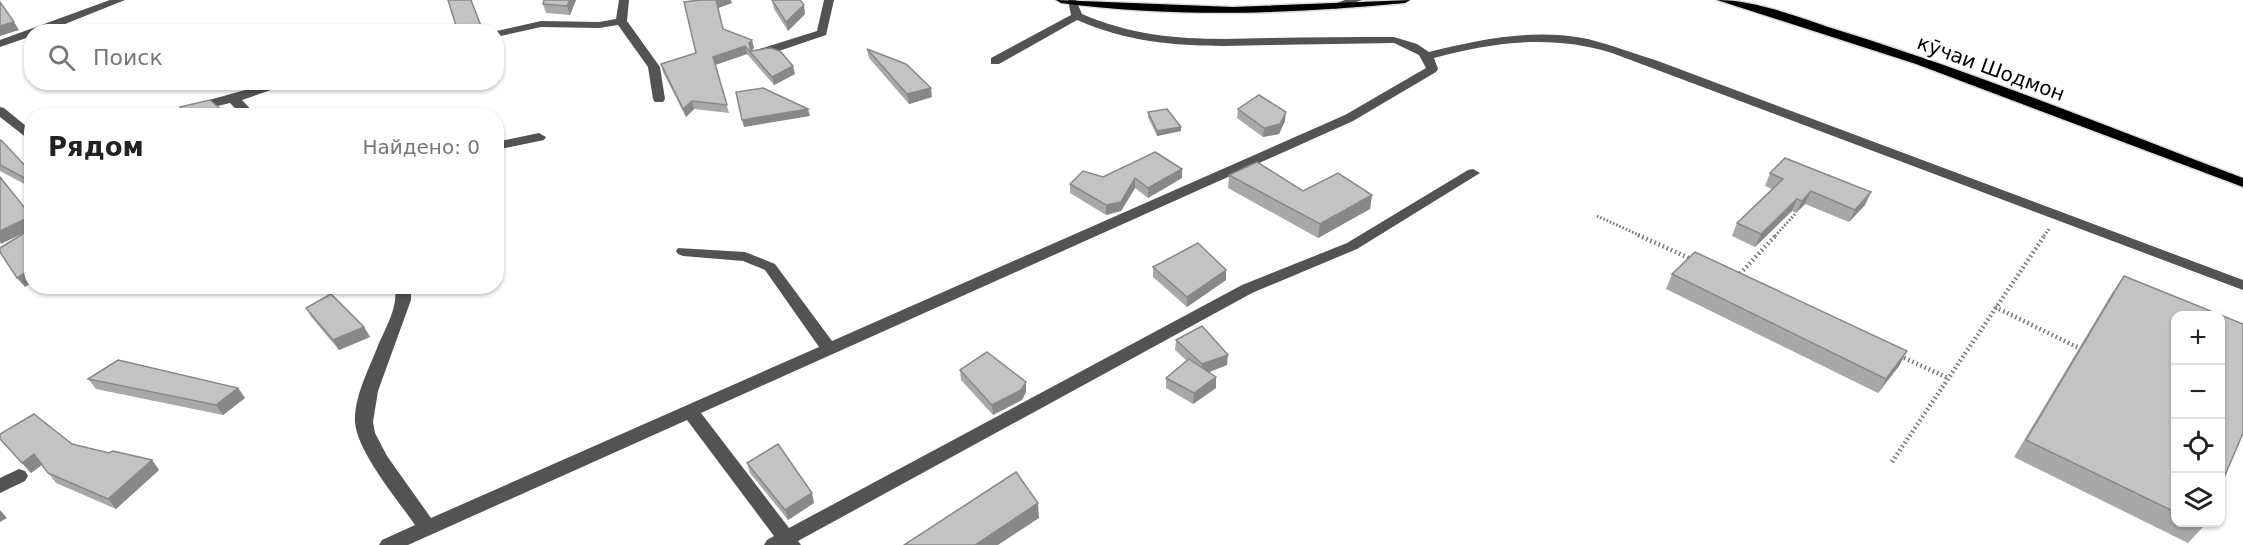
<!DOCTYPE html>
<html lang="ru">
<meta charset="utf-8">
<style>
:root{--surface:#fff;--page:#f6f6f6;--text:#222;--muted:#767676;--line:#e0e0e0}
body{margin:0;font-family:"DejaVu Sans",sans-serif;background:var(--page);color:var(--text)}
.controls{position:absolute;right:18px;bottom:18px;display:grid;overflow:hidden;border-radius:12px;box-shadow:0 2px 4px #0004}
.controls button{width:54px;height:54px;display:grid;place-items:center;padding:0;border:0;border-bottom:2px solid var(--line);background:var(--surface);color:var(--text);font:30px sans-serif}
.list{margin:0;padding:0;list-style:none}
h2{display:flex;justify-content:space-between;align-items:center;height:78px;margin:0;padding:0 24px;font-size:26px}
h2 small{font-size:20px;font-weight:400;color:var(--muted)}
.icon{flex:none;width:33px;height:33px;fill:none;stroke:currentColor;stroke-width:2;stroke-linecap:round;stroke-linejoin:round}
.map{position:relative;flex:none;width:2243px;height:545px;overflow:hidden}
.search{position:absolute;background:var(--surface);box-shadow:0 2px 4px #0004;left:24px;top:24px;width:480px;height:66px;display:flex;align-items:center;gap:15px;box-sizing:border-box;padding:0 21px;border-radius:24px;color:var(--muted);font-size:22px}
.panel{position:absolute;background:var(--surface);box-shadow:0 2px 4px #0004;left:24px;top:108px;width:480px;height:186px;border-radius:24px}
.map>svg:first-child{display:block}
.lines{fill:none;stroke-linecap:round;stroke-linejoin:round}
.major-casing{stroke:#dbdbdb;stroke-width:3}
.path-far1{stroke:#757575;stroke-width:3;stroke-dasharray:1.5 2;stroke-linecap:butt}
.path{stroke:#757575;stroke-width:4.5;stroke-dasharray:1.5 3;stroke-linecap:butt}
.minor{fill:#535353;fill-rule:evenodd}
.major{fill:#000;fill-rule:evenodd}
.wall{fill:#a8a8a8}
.shaded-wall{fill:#888}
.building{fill:#c3c3c3;stroke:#888;stroke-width:1.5}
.labels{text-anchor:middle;stroke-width:5;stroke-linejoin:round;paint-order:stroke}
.street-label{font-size:20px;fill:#000;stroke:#fff}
</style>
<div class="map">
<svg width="2243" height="545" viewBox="0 0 2243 545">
<rect width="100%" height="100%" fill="#fff"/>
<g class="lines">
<g class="major-casing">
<g id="major">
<path d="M1056,0L1233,7L1410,0L1405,3C1290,14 1176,18 1061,3Z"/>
<path d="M1717,0C1759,0 1804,20 1844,32C1979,74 2111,128 2243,178V187L1916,64Z"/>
</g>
</g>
<g class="path-far1">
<path d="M1597,216L1641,236"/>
<path d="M1775,236L1796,213"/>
<path d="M2044,236L2049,229"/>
</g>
<g class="path">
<path d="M1638,235L1691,259"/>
<path d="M1737,277L1776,235"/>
<path d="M1995,307L2079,348"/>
<path d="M1900,356L1948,378"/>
<path d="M1892,462L2045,235"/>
</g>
<g class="minor">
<path d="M110,0H125L45,32H32V36L0,47V40Z"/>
<path d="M619,0H629L627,21L660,67L665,99L663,102H655L653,99L648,67L618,25L599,28L541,27L496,37V32H492L541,21L599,22L616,19Z"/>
<path d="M824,0H834L826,35L761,57H753V51L817,31Z"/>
<path d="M1068,0H1076L1082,14C1145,41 1203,40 1270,38C1312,37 1353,37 1394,37L1417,44L1429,52C1481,39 1535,28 1588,39C1612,45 1635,54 1658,61L2243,280V290L1612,53C1552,34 1493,42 1434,58L1438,69L1436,72L1353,121L701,413L789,528L1242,285L1347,243L1468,170L1473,169L1480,173L1357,249L1252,293L798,541L801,545H764L767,540L774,536L687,420L408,545H379L382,540L415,525C398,500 357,452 355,422C354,396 370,367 379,343C387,325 398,307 395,286H411V300L378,391L373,422L375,433L387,456L431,518L819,347L765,270L743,261L683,256L678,254L676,251L678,248L745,252L775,264L832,341L1345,115L1426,68L1419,55L1394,43C1353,44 1311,44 1270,45C1203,47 1140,48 1077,20L999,64H991V58L1071,15Z"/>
<path d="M1345,0H1362L1335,9L1329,6Z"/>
<path d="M262,24L266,25L271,32H260L256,27Z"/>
<path d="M274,82H294L242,100L257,116H243L230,103L176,116H151Z"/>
<path d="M0,107L4,108L32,131V142L0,117Z"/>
<path d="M539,133L546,137L544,140L496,150V142Z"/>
<path d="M19,469L25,471L28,476L25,481L0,493V478Z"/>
</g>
<use href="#major" class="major"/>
</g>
<g class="wall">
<path d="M544,0H576L570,15L546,13L543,4Z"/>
<path d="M772,0L805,14L788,31L774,9Z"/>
<path d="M699,1L732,3L718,8L723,29L754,48L751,51L795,74L774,85L747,54L715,65L729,113L694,109L686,117L663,72L661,64L696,53Z"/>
<path d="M867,49L932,97L909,104L869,58Z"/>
<path d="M1238,109L1285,121L1279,134L1263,137L1237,118Z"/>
<path d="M1148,112L1181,131L1157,136L1148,117Z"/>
<path d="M0,141L32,173V188L0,171Z"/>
<path d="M1182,169V178L1148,198L1135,188L1121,211L1106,215L1070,193V184L1103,177Z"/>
<path d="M1770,173L1865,205L1849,222L1805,204L1796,213L1792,211L1755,247L1732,236L1737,223L1772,189L1765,186Z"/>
<path d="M1229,175L1303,191L1372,195L1370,209L1318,238L1228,188Z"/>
<path d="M1153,267L1226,270V280L1187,307L1153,277Z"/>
<path d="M1672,274L1907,351L1899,366L1878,393L1666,289Z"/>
<path d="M2124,276L2175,315V522H2206L2204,526L2188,543L2014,457L2112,293Z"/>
<path d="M306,308L364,327L370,337L339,350L312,318Z"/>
<path d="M1176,340L1227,365L1208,372L1216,377V388L1193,404L1166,388V378L1187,361L1175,350Z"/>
<path d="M960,370L1026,392L1022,400L993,415L961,380Z"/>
<path d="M88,379L238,388L245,398L223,415L96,389Z"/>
<path d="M0,439L72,444L109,453L152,460L159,470L116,509L56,483L42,465L31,473Z"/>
<path d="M747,463L814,503L788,520L750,473Z"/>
</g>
<g class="shaded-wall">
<path d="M570,0H576L570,15L567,6Z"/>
<path d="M716,0H731L732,3L718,8Z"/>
<path d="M804,5L805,14L788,31L786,22Z"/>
<path d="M14,22L19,30L0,36V26Z"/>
<path d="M481,26L483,32H461Z"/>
<path d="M752,40L754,48L751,51L749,43Z"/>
<path d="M745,46L747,54L715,65L713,57Z"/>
<path d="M793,66L795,74L774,85L772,77Z"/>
<path d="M931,88L932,97L909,104L907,94Z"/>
<path d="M692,101L694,109L686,117L683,109Z"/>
<path d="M808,109L810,116L744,127L742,120Z"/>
<path d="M1286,112L1285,121L1279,134L1263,137L1264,128Z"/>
<path d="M1181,127V131L1157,136V131Z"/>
<path d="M1182,169V178L1148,198V188Z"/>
<path d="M1135,178V188L1121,211L1106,215V205Z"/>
<path d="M1811,191L1805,204L1796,213L1802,201Z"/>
<path d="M1871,192L1865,205L1849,222L1855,210Z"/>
<path d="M1372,195L1370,209L1318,238L1320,224Z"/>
<path d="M1797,199L1792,211L1755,247L1761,234Z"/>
<path d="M27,218L32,229L1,244L0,242V231Z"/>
<path d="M32,268V283L25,287L17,278Z"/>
<path d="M1226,270V280L1187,307V297Z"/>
<path d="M364,327L370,337L339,350L333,340Z"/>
<path d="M1907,351L1899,366L1878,393L1886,379Z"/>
<path d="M1228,355L1227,365L1202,375V364Z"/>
<path d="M1216,377V388L1193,404L1194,393Z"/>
<path d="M1026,382V392L1022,400L993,415L992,405Z"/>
<path d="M238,388L245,398L223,415L216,405Z"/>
<path d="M34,454L43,464L31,473L22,463Z"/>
<path d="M152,460L159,470L116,509L108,499Z"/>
<path d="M812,493L814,503L788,520L785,510Z"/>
<path d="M1038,503L1039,518L998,545H975Z"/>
<path d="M0,510L7,518L0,522Z"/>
</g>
<g class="building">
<path d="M448,0H471L481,26L458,32Z"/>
<path d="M544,0H570L567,6L543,4Z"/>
<path d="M700,0H716L723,29L752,40L749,43L751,51L770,48L780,51L793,66L772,77L745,46L713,57L727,105L692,101L683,109L661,64L696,53L684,2Z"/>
<path d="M772,0H800L804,5L786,22Z"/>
<path d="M0,2L14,22L0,26Z"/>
<path d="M867,49L906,64L931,88L907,94Z"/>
<path d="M763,88L808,109L742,120L736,92Z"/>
<path d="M1259,95L1286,112L1280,124L1264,128L1238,109Z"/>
<path d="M210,100L229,116H186L180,107Z"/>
<path d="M1167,109L1181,127L1157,131L1148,112Z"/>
<path d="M1,140L32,173V182L0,165V141Z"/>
<path d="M1155,152L1182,169L1148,188L1135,178L1121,202L1106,205L1070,184L1083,171L1103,177Z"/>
<path d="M1785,158L1871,192L1855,210L1811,191L1802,201L1797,199L1761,234L1737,223L1783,179L1770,173Z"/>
<path d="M1257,162L1303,191L1338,173L1372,195L1320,224L1229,175Z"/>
<path d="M0,177L32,217V268L17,278L0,252V248L26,232L27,218L0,231Z"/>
<path d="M1198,243L1226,270L1187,297L1153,267Z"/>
<path d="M1695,252L1907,351L1886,379L1672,274Z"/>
<path d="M2124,276L2243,324V433L2220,487V315H2175V512L2026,440Z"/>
<path d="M331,294L364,327L333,340L306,308Z"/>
<path d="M1202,326L1228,355L1202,364L1176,340Z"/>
<path d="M987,352L1026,382L1021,390L992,405L960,370Z"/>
<path d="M1189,359L1216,377L1194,393L1166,378Z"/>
<path d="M118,360L238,388L216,405L88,379Z"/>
<path d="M34,414L72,444L109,453L113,451L152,460L108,499L48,473L34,454L22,463L0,439V434Z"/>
<path d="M778,444L812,493L785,510L747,463Z"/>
<path d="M1016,472L1038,503L975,545H904Z"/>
<path d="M2198,522H2206L2204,526Z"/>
</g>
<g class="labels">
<g class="street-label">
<text transform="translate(1991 68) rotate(20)" y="7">кӯчаи Шодмон</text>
</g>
</g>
</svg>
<div class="controls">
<button>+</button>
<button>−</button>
<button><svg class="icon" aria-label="locate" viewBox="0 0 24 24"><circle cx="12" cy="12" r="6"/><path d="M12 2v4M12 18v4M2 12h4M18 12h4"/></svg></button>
<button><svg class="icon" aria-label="layers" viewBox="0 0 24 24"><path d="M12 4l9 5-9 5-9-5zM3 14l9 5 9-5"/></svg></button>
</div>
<div class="search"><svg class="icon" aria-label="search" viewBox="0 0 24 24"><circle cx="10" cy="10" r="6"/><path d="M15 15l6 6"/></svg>Поиск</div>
<section class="panel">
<h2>Рядом<small>Найдено: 0</small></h2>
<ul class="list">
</ul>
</section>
</div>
